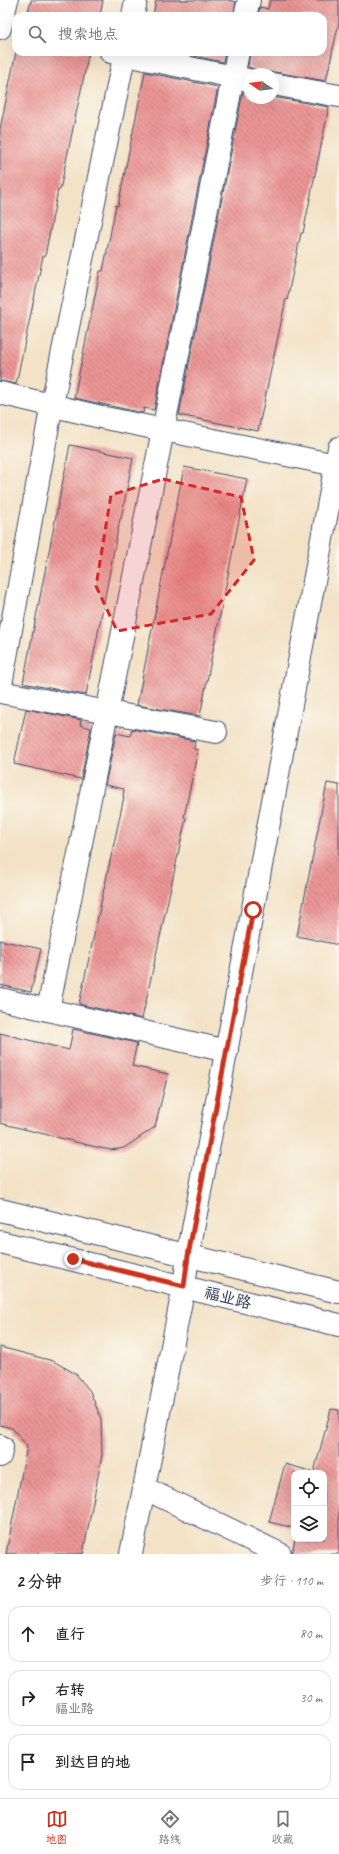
<!DOCTYPE html>
<html lang="zh">
<meta charset="utf-8">
<style>
:root{--surface:#fff;--page:#f2f2f2;--text:#222;--muted:#767676;--line:#e0e0e0;--accent:#c8321e}
body{margin:0;font-family:Caveat,"LXGW WenKai TC",sans-serif;background:var(--page);color:var(--text)}
.controls{position:absolute;right:12px;bottom:12px;display:grid;overflow:hidden;border-radius:8px;box-shadow:0 4px 16px #0002}
.controls button{width:36px;height:36px;display:grid;place-items:center;padding:0;border:0;border-bottom:1px solid var(--line);background:var(--surface);color:var(--text);font:20px sans-serif}
.compass{position:absolute;left:243px;top:68px;width:36px;height:36px;border-radius:50%;background:var(--surface);box-shadow:0 4px 16px #0002;rotate:283deg}
.stop{position:absolute;width:12px;height:12px;margin:-9px;border:3px solid #c8321e;border-radius:50%;background:#fff}
.stop.end{background:#c8321e;border-color:#fff;box-shadow:0 1px 4px #0008}
.list{margin:0;padding:0;list-style:none}
h2{display:flex;justify-content:space-between;align-items:center;height:52px;margin:0;padding:0 16px;font-size:17px}
h2 small{font-size:13px;font-weight:400;color:var(--muted)}
.list li{display:grid;grid-template-columns:26px 1fr auto;gap:12px;align-items:center;box-sizing:border-box;height:56px;margin:0 8px 8px;padding:0 8px;border:1px solid var(--line);border-radius:12px}
.list b{display:block;font-size:15px;white-space:nowrap}
.list p{margin:0;font-size:13px;white-space:nowrap;color:var(--muted)}
.list em{font-size:13px;font-style:normal;color:var(--muted)}
.icon{flex:none;width:22px;height:22px;fill:none;stroke:currentColor;stroke-width:2;stroke-linecap:round;stroke-linejoin:round}
.map{position:relative;flex:none;width:339px;height:1554px;overflow:hidden}
.search{position:absolute;background:var(--surface);box-shadow:0 4px 16px #0002;left:12px;right:12px;top:12px;height:44px;display:flex;align-items:center;gap:10px;box-sizing:border-box;padding:0 14px;border-radius:12px;color:var(--muted);font-size:15px}
.sheet{height:244px;background:var(--surface)}
nav{display:flex;justify-content:space-around;align-items:center;box-sizing:border-box;height:56px;border-top:1px solid var(--line);background:var(--surface);font-size:11px;color:var(--muted)}
nav a{display:grid;justify-items:center;gap:2px}
nav .on{color:var(--accent)}
.map>svg:first-child{display:block}
.building{fill:url(#building-back-hatch)}
.lines{fill:none;stroke-linecap:round;stroke-linejoin:round}
.minor-casing{stroke:#3b4a6e;stroke-width:24}
.tertiary-casing{stroke:#3b4a6e;stroke-width:24}
.minor{stroke:#fff;stroke-width:22}
.tertiary{stroke:#fff;stroke-width:22}
.route{stroke:#c8321e;stroke-width:5}
.marked{fill:#d62828;fill-opacity:0.2;stroke:#d62828;stroke-width:3;stroke-dasharray:8 5;stroke-linejoin:round}
.labels{text-anchor:middle;stroke-width:3;stroke-linejoin:round;paint-order:stroke}
.street-label{font-size:16px;fill:#1b2f5e;stroke:#fbf7ec}
</style>
<div class="map">
<svg width="339" height="1554" viewBox="0 0 339 1554">
<defs>
<pattern id="building-back-hatch" width="6" height="6" patternUnits="userSpaceOnUse"><rect width="6" height="6" fill="#eb9594"/><path d="M-1 5l2 2M0 0l6 6M5-1l2 2" fill="none" stroke="#be7a7c"/></pattern>
</defs>
<rect width="100%" height="100%" fill="#fbf7ec"/>
<filter id="ink" filterUnits="userSpaceOnUse"><feTurbulence type="fractalNoise" baseFrequency=".025" numOctaves="2"/><feDisplacementMap in="SourceGraphic" scale="8" xChannelSelector="R" yChannelSelector="G"/><feConvolveMatrix kernelMatrix="1 2 1 2 8 2 1 2 1" color-interpolation-filters="sRGB"/></filter>
<filter id="wash" filterUnits="userSpaceOnUse"><feTurbulence type="fractalNoise" baseFrequency=".012" numOctaves="4" result="noise"/><feDisplacementMap in="SourceGraphic" scale="16" xChannelSelector="R" yChannelSelector="G"/><feGaussianBlur stdDeviation="0.9" result="paint"/><feColorMatrix in="noise" values="0 0 0 0 0 0 0 0 0 0 0 0 0 0 0 0 0 1.4 0 .05"/><feComposite in="paint" operator="in"/></filter>
<g filter="url(#wash)">
<rect width="100%" height="100%" fill="#f3e2c6"/>
<g id="blocks">
<g class="building">
<path d="M31,0H103L100,16H27Z"/>
<path d="M156,0H228L236,2L233,16H153Z"/>
<path d="M270,0H339V22L326,81L275,72L260,74L257,70L248,67L250,52H323V16H258L260,7L268,9Z"/>
<path d="M16,52H89L60,190H58L45,256H43L16,384L0,381V129Z"/>
<path d="M174,52H225L223,62Z"/>
<path d="M145,72L218,87L154,410L144,408L143,413L74,398L100,271H103L116,205L118,206Z"/>
<path d="M243,92H249V98H273V97L329,107L303,233H301L287,300L286,299L258,431L179,415Z"/>
<path d="M70,445L133,458L121,519H120L86,695L23,683Z"/>
<path d="M184,467L247,479L200,716L137,705Z"/>
<path d="M26,709L81,720L80,725L91,728L81,779L14,764Z"/>
<path d="M132,729L195,741L194,749L198,750L184,817L186,818L142,1019L79,1004L124,797H123L124,789L105,785L116,733L130,736Z"/>
<path d="M327,783L339,785V945L297,936Z"/>
<path d="M0,940L41,949L31,992L0,985Z"/>
<path d="M73,1029L137,1043L132,1066L168,1074L155,1127L124,1148L111,1150L100,1148L0,1123V1033L69,1050Z"/>
<path d="M0,1347L53,1361L76,1374L90,1391L101,1419L102,1455L83,1554H6L27,1446L12,1428L0,1425Z"/>
<path d="M331,1409L339,1410V1554H292L295,1539H324V1473H294V1528L269,1522L285,1464L314,1472Z"/>
</g>
</g>
</g>
<g filter="url(#ink)">
<use href="#blocks" fill-opacity="0" stroke="#3b4a6e" stroke-width="1"/>
<g class="lines">
<g class="minor-casing">
<g id="minor">
<path d="M133,16L136,0"/>
<path d="M245,16L249,0"/>
<path d="M0,28L7,0"/>
<path d="M111,52L249,80"/>
<path d="M273,84L339,96"/>
<path d="M0,393L105,418L336,465"/>
<path d="M0,690L52,404L125,52"/>
<path d="M0,692L216,732"/>
<path d="M0,999L227,1051"/>
<path d="M48,1010L238,52"/>
<path d="M0,1446L2,1447L0,1456"/>
<path d="M144,1488L280,1554"/>
</g>
</g>
<g class="tertiary-casing">
<g id="tertiary">
<path d="M0,1210L339,1292"/>
<path d="M0,1242L339,1325"/>
<path d="M131,1554L184,1286L188,1256L339,448"/>
</g>
</g>
<use href="#minor" class="minor"/>
<use href="#tertiary" class="tertiary"/>
</g>
</g>
<g class="lines" filter="url(#ink)">
<path class="route" d="M73,1259L184,1286L188,1256L253,910"/>
</g>
<path class="marked" d="M163,479L241,497L254,560L211,614L117,631L96,586L111,495Z"/>
<g class="labels">
<g class="street-label">
<text transform="translate(228 1297) rotate(14)" y="6">福业路</text>
</g>
</g>
</svg>
<div class="controls">
<button><svg class="icon" aria-label="locate" viewBox="0 0 24 24"><circle cx="12" cy="12" r="6"/><path d="M12 2v4M12 18v4M2 12h4M18 12h4"/></svg></button>
<button><svg class="icon" aria-label="layers" viewBox="0 0 24 24"><path d="M12 4l9 5-9 5-9-5zM3 14l9 5 9-5"/></svg></button>
</div>
<svg class="compass" viewBox="-18 -18 36 36"><path d="M0-13l5 13h-10z" fill="#e53935"/><path d="M0 13l5-13h-10z" fill="#767676"/></svg>
<div class="stop" style="left:253px;top:910px"></div>
<div class="stop end" style="left:73px;top:1259px"></div>
<div class="search"><svg class="icon" aria-label="search" viewBox="0 0 24 24"><circle cx="10" cy="10" r="6"/><path d="M15 15l6 6"/></svg>搜索地点</div>
</div>
<section class="sheet">
<h2>2 分钟<small>步行 · 110 m</small></h2>
<ul class="list">
<li><svg class="icon" aria-label="ahead" viewBox="0 0 24 24"><path d="M12 20V5M6 11l6-6 6 6"/></svg><div><b>直行</b></div><em>80 m</em></li>
<li><svg class="icon" aria-label="right" viewBox="0 0 24 24"><path d="M7 20v-9h11M14 6l5 5-5 5"/></svg><div><b>右转</b><p>福业路</p></div><em>30 m</em></li>
<li><svg class="icon" aria-label="arrive" viewBox="0 0 24 24"><path d="M6 21V4h12l-3 4 3 4H6"/></svg><div><b>到达目的地</b></div></li>
</ul>
</section>
<nav>
<a class="on"><svg class="icon" aria-label="map" viewBox="0 0 24 24"><path d="M3 6l6-2 6 2 6-2v14l-6 2-6-2-6 2zM9 4v14M15 6v14"/></svg>地图</a>
<a><svg class="icon" aria-label="directions" viewBox="0 0 24 24"><path d="M12 3l9 9-9 9-9-9zM9 14v-3h6M13 9l2 2-2 2"/></svg>路线</a>
<a><svg class="icon" aria-label="saved" viewBox="0 0 24 24"><path d="M7 4h10v16l-5-4-5 4z"/></svg>收藏</a>
</nav>
